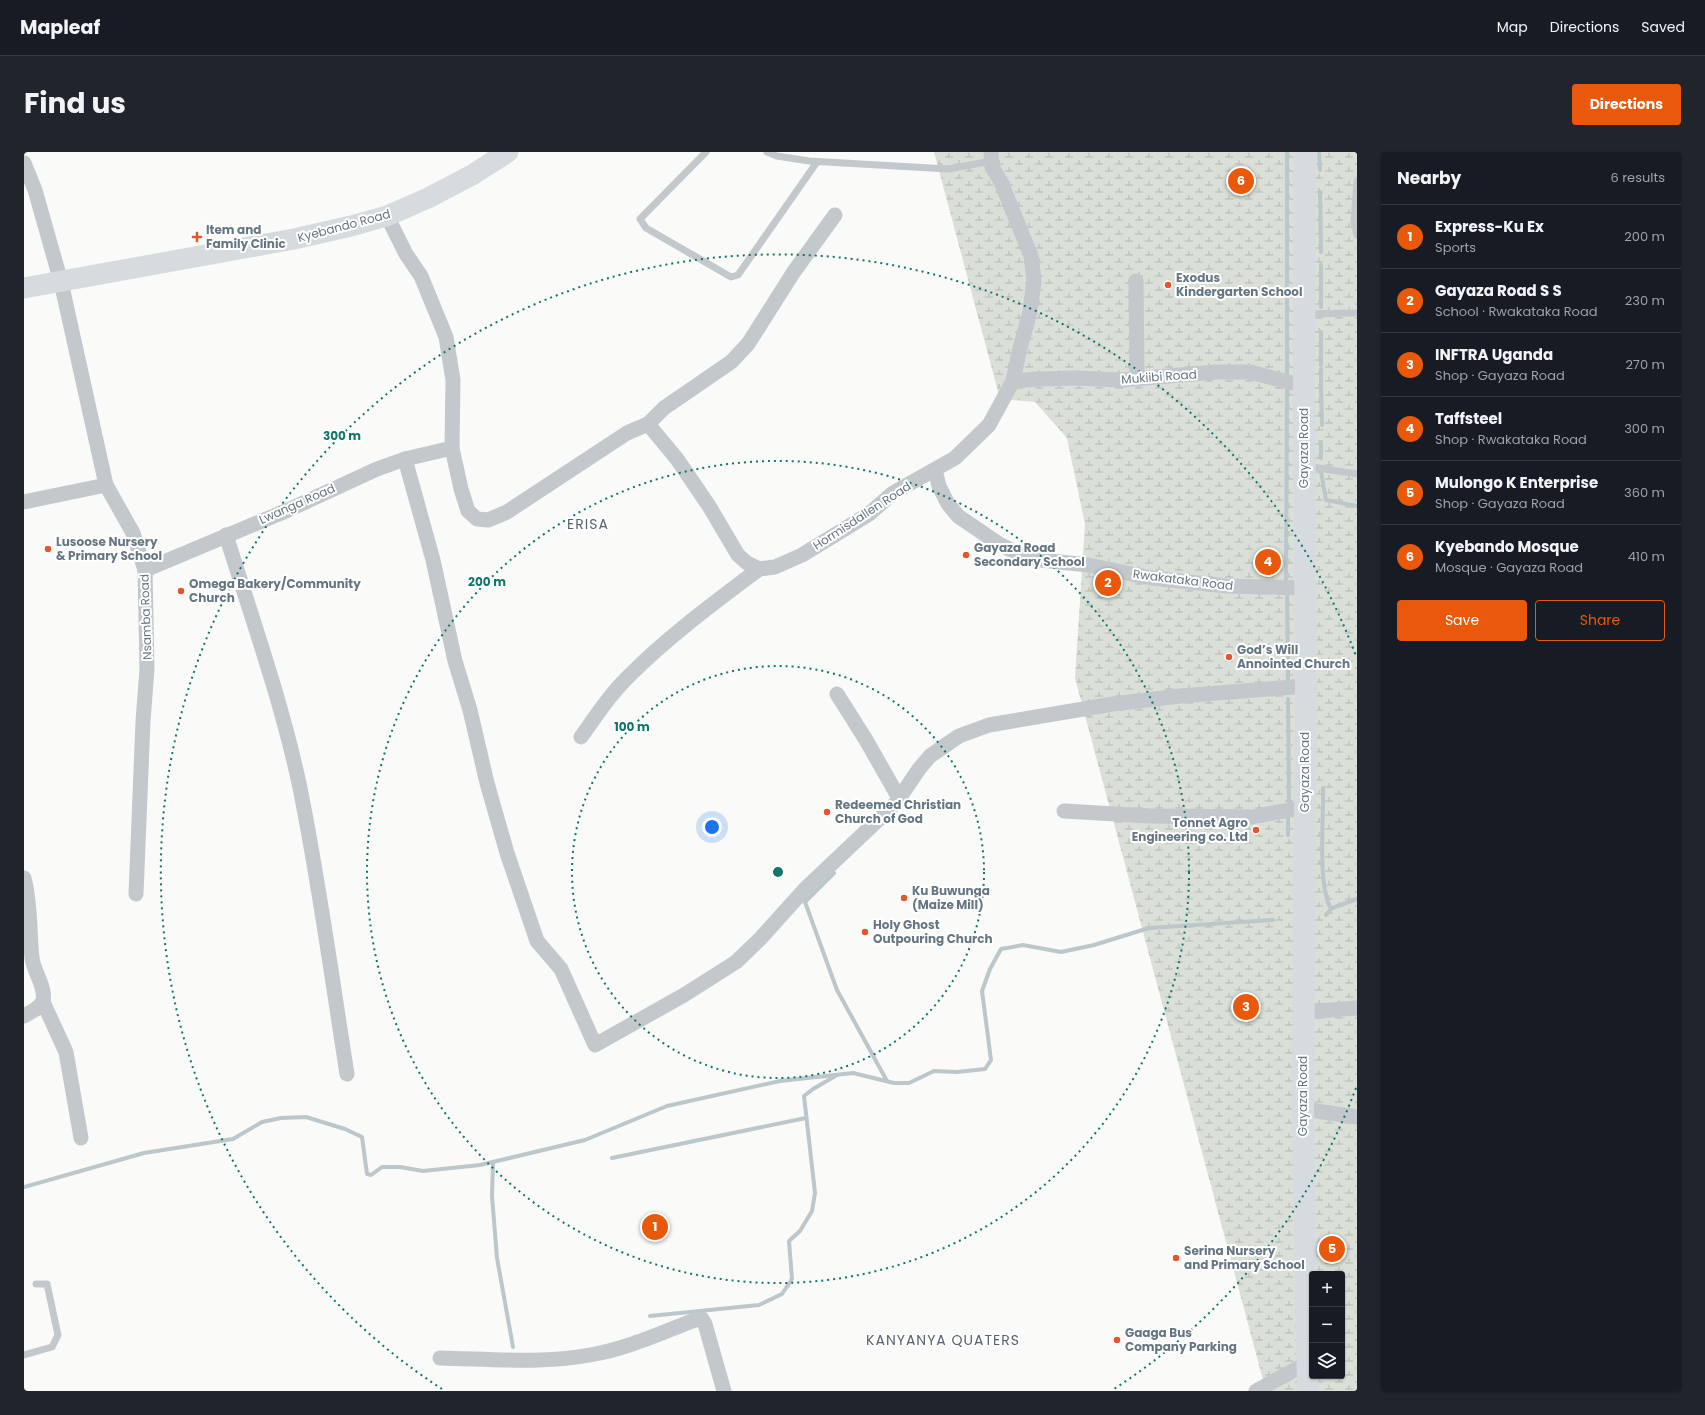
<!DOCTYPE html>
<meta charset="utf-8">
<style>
:root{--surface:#171b24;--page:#20242c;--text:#f1f3f6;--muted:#9ea1a6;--line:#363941;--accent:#ea580c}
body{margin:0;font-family:Poppins,sans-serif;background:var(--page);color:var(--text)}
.controls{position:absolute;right:12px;bottom:12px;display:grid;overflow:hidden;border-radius:4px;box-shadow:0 1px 3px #0004}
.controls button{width:36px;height:36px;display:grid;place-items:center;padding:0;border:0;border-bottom:1px solid var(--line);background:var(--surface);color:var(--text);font:20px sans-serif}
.you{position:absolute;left:688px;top:675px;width:14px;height:14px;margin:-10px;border:3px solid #fff;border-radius:50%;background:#1a73e8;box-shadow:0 0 0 6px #1a73e833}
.badge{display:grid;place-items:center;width:26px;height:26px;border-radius:50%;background:var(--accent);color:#fff;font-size:13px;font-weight:700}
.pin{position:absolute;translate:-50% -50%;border:2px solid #fff;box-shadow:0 1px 4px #0006}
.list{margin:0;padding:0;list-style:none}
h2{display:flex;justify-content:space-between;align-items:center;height:52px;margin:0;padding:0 16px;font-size:17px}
h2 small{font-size:13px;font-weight:400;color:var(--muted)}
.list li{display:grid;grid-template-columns:26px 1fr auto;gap:12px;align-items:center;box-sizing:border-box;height:64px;padding:0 16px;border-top:1px solid var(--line)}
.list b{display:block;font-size:15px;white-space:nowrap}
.list p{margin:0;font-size:13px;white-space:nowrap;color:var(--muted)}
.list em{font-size:13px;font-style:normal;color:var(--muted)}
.actions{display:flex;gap:8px;padding:12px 16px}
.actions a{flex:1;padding:9px 0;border:1px solid var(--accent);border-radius:4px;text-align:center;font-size:14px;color:var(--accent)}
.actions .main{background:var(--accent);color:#fff}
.icon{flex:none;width:22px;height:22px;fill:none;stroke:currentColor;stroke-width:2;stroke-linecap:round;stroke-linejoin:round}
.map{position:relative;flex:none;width:1333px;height:1239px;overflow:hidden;border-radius:4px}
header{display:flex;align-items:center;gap:24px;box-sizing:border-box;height:56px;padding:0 20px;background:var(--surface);border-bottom:1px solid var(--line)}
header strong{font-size:19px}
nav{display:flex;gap:22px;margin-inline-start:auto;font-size:14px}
.intro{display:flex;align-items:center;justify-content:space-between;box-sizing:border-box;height:96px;padding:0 24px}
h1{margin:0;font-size:28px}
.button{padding:10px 18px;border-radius:4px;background:var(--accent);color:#fff;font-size:14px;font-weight:700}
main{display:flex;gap:24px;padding:0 24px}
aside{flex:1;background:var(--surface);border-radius:4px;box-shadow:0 1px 3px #0004}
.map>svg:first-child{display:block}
.wetland{fill:url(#wetland-marsh);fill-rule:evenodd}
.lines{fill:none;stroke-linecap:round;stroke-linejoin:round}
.stream{stroke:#bbc7cb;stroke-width:4}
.lane{stroke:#c3c8cc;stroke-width:7}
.street{stroke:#c3c8cc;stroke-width:15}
.secondary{stroke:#d6dbdf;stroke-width:21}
.primary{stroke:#d6dbdf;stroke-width:22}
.ring{fill:none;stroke:#0f766e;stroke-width:2;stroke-dasharray:2 4}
.poi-dot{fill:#e4572e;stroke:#fff;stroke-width:1.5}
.labels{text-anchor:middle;stroke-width:4;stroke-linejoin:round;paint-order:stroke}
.street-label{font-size:12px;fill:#657683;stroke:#fff}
.poi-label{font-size:12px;font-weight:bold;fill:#657683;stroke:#fff;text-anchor:start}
.quarter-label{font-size:14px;letter-spacing:1px;fill:#57646e;stroke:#fff}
.centre{fill:#0f766e;stroke:#fff;stroke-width:2}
.ring-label{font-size:12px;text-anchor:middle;font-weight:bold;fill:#0f766e;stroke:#fff;stroke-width:4;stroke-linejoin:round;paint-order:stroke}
</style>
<header>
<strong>Mapleaf</strong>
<nav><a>Map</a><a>Directions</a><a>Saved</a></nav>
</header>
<div class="intro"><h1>Find us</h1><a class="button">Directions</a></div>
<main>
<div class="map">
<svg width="1333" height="1239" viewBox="0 0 1333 1239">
<defs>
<pattern id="wetland-marsh" width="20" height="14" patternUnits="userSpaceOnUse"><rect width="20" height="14" fill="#dadfd7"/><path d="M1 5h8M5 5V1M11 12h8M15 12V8" fill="none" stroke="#b4b9b4"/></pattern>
</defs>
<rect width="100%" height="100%" fill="#fafaf8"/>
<path class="wetland" d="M910,0H1333V1239H1242L1051,526L1061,372L1043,286L1011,250L976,247ZM1288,1122H1318V1224H1288Z"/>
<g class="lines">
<g class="stream">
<path d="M1263,0V227"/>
<path d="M1295,0L1296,18"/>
<path d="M1296,40L1297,100"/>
<path d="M1297,113V155"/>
<path d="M1297,180V213"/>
<path d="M1297,217V233"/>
<path d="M1297,236L1298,273"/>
<path d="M1297,290V306"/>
<path d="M1297,320L1302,348L1333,354"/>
<path d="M1262,432L1263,238"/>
<path d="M1260,441H1263L1264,530"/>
<path d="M1264,547L1265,651"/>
<path d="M1299,636C1300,667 1293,732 1307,757"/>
<path d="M1264,683V665"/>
<path d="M810,721L781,750L813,838L863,929"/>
<path d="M1302,763L1308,756L1333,747"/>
<path d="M588,1006L782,966"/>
<path d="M469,1010L468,1044L473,1106L489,1195"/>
<path d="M0,1035L120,1001L209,987L238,970L257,966L282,965L321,977L338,985L343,1022L347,1023L358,1015H376L399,1019L456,1013L561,988L643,954L756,929L829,921L870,931H885L910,919L933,920L961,917L967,908L958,839L966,817L977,797L999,793L1037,800L1070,793L1125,776L1249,768"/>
<path d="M626,1164L735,1153L758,1142L768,1127L765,1089L776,1079L788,1059L791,1041L780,944L789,937L813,923"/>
</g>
<g class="lane">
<path d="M682,0L616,67L622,76L707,125L714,123L793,10"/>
<path d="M743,0L753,4L785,9L924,17L968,9"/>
<path d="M1333,30L1330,70L1333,83"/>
<path d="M1283,162L1333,161"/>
<path d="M1282,314L1333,322"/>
<path d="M0,1203L28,1195L34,1183L23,1132H12"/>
</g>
<g class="street">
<path d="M0,11L11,38L37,130L82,333L109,381L121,418L123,517L119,569L112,742"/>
<path d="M363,64L382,102L397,124L422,185L429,228L428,296L437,337L444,359L453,367L464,368L483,360L603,281L624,272L640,256L707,210L724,192L769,121L811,63"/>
<path d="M1112,129L1113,227"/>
<path d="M989,229L1014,227L1052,226L1097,228L1192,220H1226L1280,234"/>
<path d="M624,272L653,307L685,354L714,403L723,411L735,417L751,415L778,403L845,362L869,341L931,306L965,273L989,229L995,200L1006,160L1010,128L1007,104L977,30L968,15L967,0"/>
<path d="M381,307L409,408L431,509L446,558L463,631L483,701L513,789L537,817L571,893L660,843L712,810L736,787L781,737L872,651L895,617L906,604L935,584L965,573L1089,552L1156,544L1282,534"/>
<path d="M911,318L915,334L924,352L934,364L975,392L997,403L1017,408L1064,413L1127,426L1203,434L1282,436"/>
<path d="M0,350L82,333"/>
<path d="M202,383C228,467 258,550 276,636C295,730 308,827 323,922"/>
<path d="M121,418L264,358L353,317L381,307L428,296"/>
<path d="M813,542L842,588L875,646"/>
<path d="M557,585C572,564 587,541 606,523C645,484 690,451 735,417"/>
<path d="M1040,659L1126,664L1228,665L1281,655"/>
<path d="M0,726C7,752 5,779 8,806C10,821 22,834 19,850"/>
<path d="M19,850L42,900L57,986"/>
<path d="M1279,860L1333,856"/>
<path d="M0,864L12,857L19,850"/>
<path d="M1279,957L1333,965"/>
<path d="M416,1206C466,1207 518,1212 566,1203C602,1197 637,1181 671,1168L678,1167L681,1172L700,1239"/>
<path d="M1232,1239L1283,1211"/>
</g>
<path class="secondary" d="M0,136L270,87L327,74L363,64L404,46L448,23L484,0"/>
<path class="primary" d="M1281,0L1280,234L1282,534L1279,957L1284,1239"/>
</g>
<g class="ring">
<circle cx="754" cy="720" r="206"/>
<circle cx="754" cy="720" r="411"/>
<path d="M1332 936A617 617 0 0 1 1090 1237M418 1237A617 617 0 1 1 1332 504"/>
</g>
<g class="poi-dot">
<path d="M171 79h4v4h4v4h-4v4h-4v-4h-4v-4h4z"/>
<circle cx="1144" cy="133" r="4"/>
<circle cx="24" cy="397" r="4"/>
<circle cx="942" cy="403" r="4"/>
<circle cx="157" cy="439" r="4"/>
<circle cx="1205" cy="505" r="4"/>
<circle cx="803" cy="660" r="4"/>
<circle cx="1232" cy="678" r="4"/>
<circle cx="880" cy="746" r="4"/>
<circle cx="841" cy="780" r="4"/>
<circle cx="1152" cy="1106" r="4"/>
<circle cx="1093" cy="1188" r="4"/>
</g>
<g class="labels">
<g class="street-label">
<text transform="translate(320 74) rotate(-15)" y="4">Kyebando Road</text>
<text transform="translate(1135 225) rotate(-4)" y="4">Mukiibi Road</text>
<text transform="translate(1280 296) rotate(-90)" y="4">Gayaza Road</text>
<text transform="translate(273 352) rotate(-24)" y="4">Lwanga Road</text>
<text transform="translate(838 364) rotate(-33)" y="4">Hormisdallen Road</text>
<text transform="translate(1159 428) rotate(7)" y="4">Rwakataka Road</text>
<text transform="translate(122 465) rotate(-92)" y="4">Nsamba Road</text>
<text transform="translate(1281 620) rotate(-90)" y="4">Gayaza Road</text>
<text transform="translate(1279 944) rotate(-90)" y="4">Gayaza Road</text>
</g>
<g class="poi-label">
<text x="182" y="82">Item and<tspan x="182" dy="14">Family Clinic</tspan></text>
<text x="1152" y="130">Exodus<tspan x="1152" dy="14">Kindergarten School</tspan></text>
<text x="32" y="394">Lusoose Nursery<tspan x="32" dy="14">&amp; Primary School</tspan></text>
<text x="950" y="400">Gayaza Road<tspan x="950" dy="14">Secondary School</tspan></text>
<text x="165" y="436">Omega Bakery/Community<tspan x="165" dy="14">Church</tspan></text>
<text x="1213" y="502">God’s Will<tspan x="1213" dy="14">Annointed Church</tspan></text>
<text x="811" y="657">Redeemed Christian<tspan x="811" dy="14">Church of God</tspan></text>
<text x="1224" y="675" text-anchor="end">Tonnet Agro<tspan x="1224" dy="14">Engineering co. Ltd</tspan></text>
<text x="888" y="743">Ku Buwunga<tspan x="888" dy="14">(Maize Mill)</tspan></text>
<text x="849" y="777">Holy Ghost<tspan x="849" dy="14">Outpouring Church</tspan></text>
<text x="1160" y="1103">Serina Nursery<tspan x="1160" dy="14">and Primary School</tspan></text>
<text x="1101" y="1185">Gaaga Bus<tspan x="1101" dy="14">Company Parking</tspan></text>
</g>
<g class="quarter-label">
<text x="564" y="377">ERISA</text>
<text x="919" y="1193">KANYANYA QUATERS</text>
</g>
</g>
<circle cx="754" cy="720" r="6" class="centre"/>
<g class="ring-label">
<text x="318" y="288">300 m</text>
<text x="463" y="434">200 m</text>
<text x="608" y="579">100 m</text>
</g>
</svg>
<div class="controls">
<button>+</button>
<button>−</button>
<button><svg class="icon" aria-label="layers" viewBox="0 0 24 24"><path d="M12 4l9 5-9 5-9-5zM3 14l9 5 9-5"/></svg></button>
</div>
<div class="you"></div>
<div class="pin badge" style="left:631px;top:1075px">1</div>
<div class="pin badge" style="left:1084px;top:431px">2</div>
<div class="pin badge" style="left:1222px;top:855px">3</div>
<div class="pin badge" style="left:1244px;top:410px">4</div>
<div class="pin badge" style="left:1308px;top:1097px">5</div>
<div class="pin badge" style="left:1217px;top:29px">6</div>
</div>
<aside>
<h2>Nearby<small>6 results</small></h2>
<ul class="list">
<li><span class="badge">1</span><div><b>Express-Ku Ex</b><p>Sports</p></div><em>200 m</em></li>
<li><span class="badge">2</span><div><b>Gayaza Road S S</b><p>School · Rwakataka Road</p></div><em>230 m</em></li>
<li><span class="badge">3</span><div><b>INFTRA Uganda</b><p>Shop · Gayaza Road</p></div><em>270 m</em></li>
<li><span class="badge">4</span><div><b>Taffsteel</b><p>Shop · Rwakataka Road</p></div><em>300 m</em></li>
<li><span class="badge">5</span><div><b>Mulongo K Enterprise</b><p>Shop · Gayaza Road</p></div><em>360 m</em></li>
<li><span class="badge">6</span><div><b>Kyebando Mosque</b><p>Mosque · Gayaza Road</p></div><em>410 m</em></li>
</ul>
<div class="actions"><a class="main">Save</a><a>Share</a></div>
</aside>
</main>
